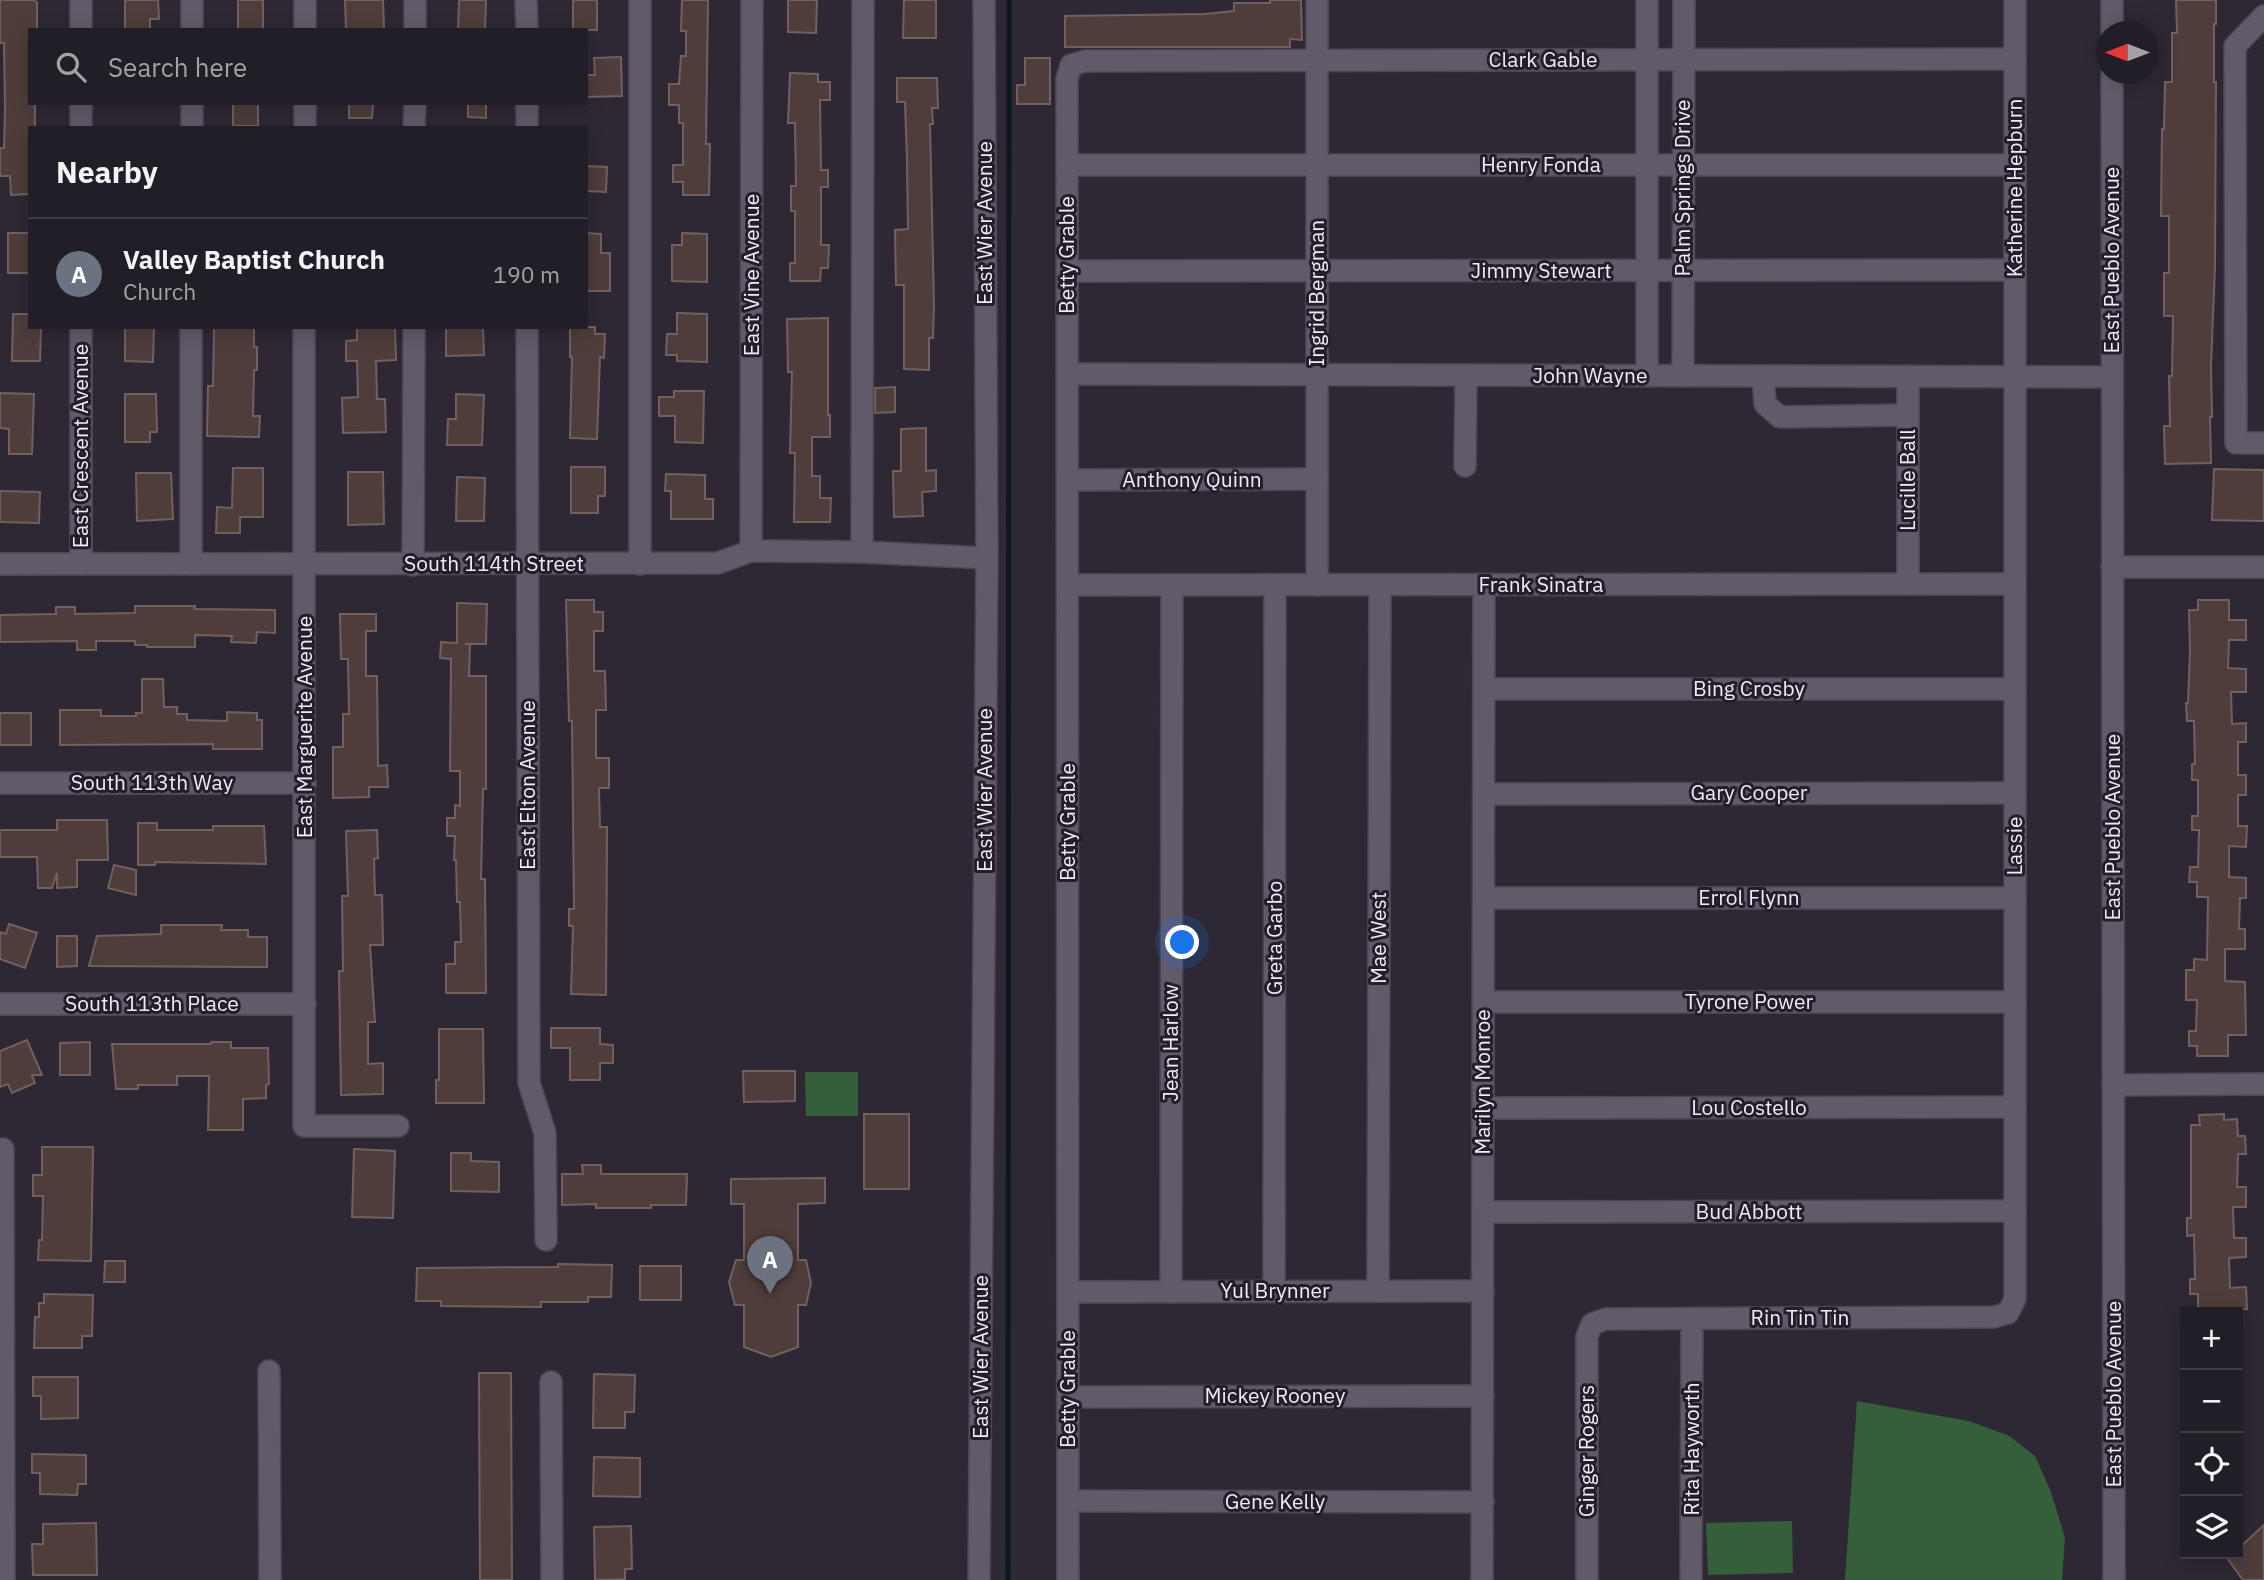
<!DOCTYPE html>
<meta charset="utf-8">
<style>
:root{--surface:#221e27;--page:#2a272f;--text:#f1f3f6;--muted:#a2a2a7;--line:#3f3c44;--accent:#29d5ac}
body{margin:0;font-family:"IBM Plex Sans",sans-serif;background:var(--page);color:var(--text)}
.controls{position:absolute;right:21px;bottom:21px;display:grid;overflow:hidden;border-radius:0px;box-shadow:0 4px 18px #0003}
.controls button{width:63px;height:63px;display:grid;place-items:center;padding:0;border:0;border-bottom:2px solid var(--line);background:var(--surface);color:var(--text);font:35px sans-serif}
.compass{position:absolute;left:2096px;top:21px;width:63px;height:63px;border-radius:50%;background:var(--surface);box-shadow:0 4px 18px #0003;rotate:270deg}
.you{position:absolute;left:1183px;top:943px;width:24px;height:24px;margin:-18px;border:5px solid #fff;border-radius:50%;background:#1a73e8;box-shadow:0 0 0 10px #1a73e833}
.badge{display:grid;place-items:center;width:46px;height:46px;border-radius:50%;background:var(--accent);color:#fff;font-size:23px;font-weight:700}
.pin{position:absolute;translate:-50% -58px;filter:drop-shadow(0 2px 4px #0008)}
.pin::after{content:'';position:absolute;top:37px;width:24px;height:21px;background:inherit;clip-path:polygon(0 0,100% 0,50% 100%)}
.list{margin:0;padding:0;list-style:none}
h2{display:flex;justify-content:space-between;align-items:center;height:91px;margin:0;padding:0 28px;font-size:30px}
h2 small{font-size:23px;font-weight:400;color:var(--muted)}
.list li{display:grid;grid-template-columns:46px 1fr auto;gap:21px;align-items:center;box-sizing:border-box;height:112px;padding:0 28px;border-top:2px solid var(--line)}
.list b{display:block;font-size:26px;white-space:nowrap}
.list p{margin:0;font-size:23px;white-space:nowrap;color:var(--muted)}
.list em{font-size:23px;font-style:normal;color:var(--muted)}
.icon{flex:none;width:38px;height:38px;fill:none;stroke:currentColor;stroke-width:2;stroke-linecap:round;stroke-linejoin:round}
.map{position:relative;flex:none;width:2264px;height:1580px;overflow:hidden}
.search{position:absolute;background:var(--surface);box-shadow:0 4px 18px #0003;left:28px;top:28px;width:560px;height:77px;display:flex;align-items:center;gap:18px;box-sizing:border-box;padding:0 24px;border-radius:0px;color:var(--muted);font-size:26px}
.panel{position:absolute;background:var(--surface);box-shadow:0 4px 18px #0003;left:28px;top:126px;width:560px;height:203px;border-radius:0px}
.map>svg:first-child{display:block}
.green{fill:#355f3b}
.lines{fill:none;stroke-linecap:round;stroke-linejoin:round}
.stream{stroke:#0a191d;stroke-width:5}
.building{fill:#4e3d3b;stroke:#73605e;stroke-width:2}
.minor-casing{stroke:#4a4550;stroke-width:24}
.minor{stroke:#615a69;stroke-width:21}
.labels{text-anchor:middle;stroke-width:6;stroke-linejoin:round;paint-order:stroke}
.street-label{font-size:21px;fill:#efebf4;stroke:#241e2a}
</style>
<div class="map">
<svg width="2264" height="1580" viewBox="0 0 2264 1580">
<rect width="100%" height="100%" fill="#2e2834"/>
<g class="green">
<path d="M805,1072H858V1116H806Z"/>
<path d="M1857,1401L1968,1421L2008,1435L2035,1456L2051,1492L2065,1538L2062,1580H1845Z"/>
<path d="M1792,1521L1793,1573L1708,1575L1706,1523Z"/>
</g>
<g class="lines">
<path class="stream" d="M1008,1580L1009,0"/>
</g>
<g class="building">
<path d="M0,0H33L37,2V30H30V103H35V128H30V194L11,195L10,176H0V148H4L5,110L4,43H0Z"/>
<path d="M125,0H158L159,19H150V30H125Z"/>
<rect x="238" y="0" width="25" height="30"/>
<path d="M345,0H383L384,29L346,30Z"/>
<path d="M459,0H486L485,30H458Z"/>
<rect x="573" y="0" width="24" height="30"/>
<path d="M682,0H708L706,144H710L709,195H683V182H673V165H683V123H679V105H669V84H679L681,56H686V31H681Z"/>
<path d="M788,0H817L816,33L788,32Z"/>
<path d="M904,0H936V38H903Z"/>
<path d="M1270,0H1301L1302,40L1290,39V47H1065V16L1205,14L1234,11V3H1270Z"/>
<path d="M2176,0H2216V24H2214V82H2216L2215,265L2211,366L2212,417H2210L2211,463L2165,464L2164,426H2170L2169,376H2172L2173,316H2164V273H2169V216H2161L2162,129H2164L2165,82H2172V33H2177Z"/>
<path d="M621,57L622,96L586,97V75H595L594,58Z"/>
<path d="M1025,58H1050V104H1017V85H1025Z"/>
<path d="M790,73L818,74V82H830V100H820L821,170H828V187H821V245H829L828,268H821L820,281H790V263H795V211H791V186H796L795,123H788Z"/>
<path d="M897,78H937L938,108H932L933,124H930L934,306L933,338H929V370L904,369V285H896L895,230L908,229L907,161L905,102H897Z"/>
<rect x="233" y="103" width="25" height="23"/>
<path d="M349,103H373L372,118H349Z"/>
<path d="M468,103H486V118L468,117Z"/>
<path d="M586,166L607,167L606,192L586,191Z"/>
<rect x="8" y="233" width="22" height="40"/>
<path d="M586,233L601,234V253H610V291H586Z"/>
<path d="M682,233L707,234V282L672,281V245H682Z"/>
<path d="M677,313L707,314V362L677,361V355H666L667,334H677Z"/>
<path d="M13,314H30V327H41L40,361H12Z"/>
<path d="M828,318V415H830V437H812V476H820V498H831L830,522H794L795,453H790L792,372H788L787,319Z"/>
<path d="M125,327H154L153,362L125,361Z"/>
<path d="M214,327H254V347H257V370H254L253,416H260L259,437L207,436L208,386H213Z"/>
<path d="M357,327H395L396,360L376,361L377,399H385L386,432L343,433L342,398L358,397L357,361H346V341L357,340Z"/>
<path d="M446,327H483L484,355L446,356Z"/>
<path d="M570,327H595V334H605L604,358L600,357L597,439L570,438L572,357H570Z"/>
<path d="M895,387V412L875,413V388Z"/>
<path d="M674,391H704L703,443L675,442V416H659V397H674Z"/>
<path d="M0,393L34,394L32,454H9V429L0,428Z"/>
<path d="M125,394H156L157,432H150V442H125Z"/>
<path d="M456,394L484,395L482,445H447L448,419H456Z"/>
<path d="M926,428V471L936,470V491L922,492L923,516L894,517L893,471H901V429Z"/>
<path d="M571,467H605V496H598V513H571Z"/>
<path d="M233,468H263V517H240V533H216L217,507L232,508Z"/>
<path d="M2214,469L2264,470V521L2212,520Z"/>
<path d="M348,472H383L384,524L348,525Z"/>
<path d="M136,473H171L173,519L137,521Z"/>
<path d="M666,474L705,475V499H713V519H671V491H665Z"/>
<path d="M457,477L485,478L484,521H456Z"/>
<path d="M0,491L40,492L39,523L0,522Z"/>
<path d="M566,600H594V612H603V631H594V671H605L606,710H596V758H609V788H599L600,827H607L606,995L571,994L573,926H569V909H574L572,721H569Z"/>
<path d="M2198,600H2229V620H2246V640H2229L2228,668L2246,669V692H2231L2232,724L2246,723V742H2238V775H2246V795H2238V826H2247L2246,847L2229,846V877L2246,878V898H2240L2239,929H2245V949H2225V981L2245,982L2246,1035H2228V1056H2197V1046H2189V1031H2196L2197,1000H2186V970H2194V959L2207,960L2208,897H2197V882H2189L2190,867H2198L2199,830H2192V816H2198V780H2192V764H2195L2194,721H2187L2186,703H2188L2190,651L2189,610H2198Z"/>
<path d="M457,603L487,604L486,644H465H470L469,676H486V789H483L481,879H485L486,993H446V964H455V942H461L460,902H457L456,860H454L455,836H447V818H455V805L460,806V771H450L451,659L440,658L441,642L457,643Z"/>
<path d="M135,606H195V609L275,610V633L257,632L256,643L231,642L232,636L195,635V647H147V645H135V641H96V650H77V641L0,642V615L56,614V607H75V614L135,613Z"/>
<path d="M340,614H376V631H366V676H377L378,766L387,765L388,787H369V797L333,798V747H343V714H349L348,659H341Z"/>
<path d="M142,679H163L164,707H177V714H187V720L227,721V712L257,713V720H262V749H213V744L60,745V710H101V716H136V713H142Z"/>
<rect x="0" y="713" width="31" height="32"/>
<path d="M57,820H107L108,860H77V887L57,888V873L52,888H38L37,857H0V830H57Z"/>
<path d="M138,823H157V830H213V826H264L266,864L155,862V865H138Z"/>
<path d="M377,830L378,858L374,859L375,895H382L383,945H370L375,1022H368V1064L383,1063V1094L341,1095L339,971H343L342,896H348L346,831Z"/>
<path d="M114,865L136,870V895L108,888Z"/>
<path d="M9,924L37,933L25,968L0,959V932L6,934Z"/>
<path d="M161,925H222L221,930H248V937H267V967L89,966L97,936L161,934Z"/>
<path d="M57,936H77V966L57,967Z"/>
<path d="M551,1028H600V1044L613,1045V1063H600V1080H570V1048H551Z"/>
<path d="M439,1029H483L484,1103H436V1080H439Z"/>
<path d="M27,1040L42,1075H32L35,1083L12,1093L8,1084L0,1087V1051Z"/>
<path d="M90,1042V1075H60V1043Z"/>
<path d="M211,1042H231V1048H268L269,1084L266,1085V1098L243,1099V1130H208L209,1076H177V1085H138V1089H116L112,1044H211Z"/>
<path d="M743,1071H795V1101L744,1102Z"/>
<rect x="864" y="1114" width="45" height="75"/>
<path d="M2224,1114V1120L2237,1119L2238,1136H2245L2246,1154H2238L2237,1187H2246V1207H2233L2234,1238H2246V1257L2229,1258L2230,1288L2246,1287L2247,1309L2198,1310V1294H2190V1279H2195L2194,1235L2187,1236V1218H2191V1125H2200L2199,1115Z"/>
<path d="M42,1147H93L91,1261L38,1260L39,1240H42L43,1196H33V1175H42Z"/>
<path d="M354,1149L395,1151L393,1218L352,1217Z"/>
<path d="M451,1153H471V1161L499,1162V1192L451,1191Z"/>
<path d="M582,1165H601V1174H687L686,1205H651V1208H596V1204L562,1205V1174H583Z"/>
<path d="M825,1178V1203L798,1204V1260H806L811,1283L806,1305H798V1347L771,1357L744,1347V1305H735L729,1282L736,1260H744V1204H731V1179Z"/>
<path d="M105,1261H125V1282H104Z"/>
<path d="M558,1264L612,1265L611,1297H588V1302H541V1307L441,1306V1301H416L417,1268L558,1267Z"/>
<rect x="640" y="1266" width="41" height="34"/>
<path d="M44,1294L93,1295L92,1336H82V1348H34L35,1317H39V1303H44Z"/>
<path d="M479,1373H511L512,1580H480Z"/>
<path d="M594,1374L635,1375L634,1412H625V1428H593Z"/>
<path d="M33,1377H78V1418L41,1419V1396H33Z"/>
<path d="M32,1454L86,1455V1484H78L77,1495L40,1494V1473H32Z"/>
<path d="M594,1457L640,1458V1497L593,1496Z"/>
<path d="M96,1523L97,1575H33L32,1544H43V1524Z"/>
<path d="M2264,1525V1580H2243L2227,1558L2232,1554H2238V1549Z"/>
<path d="M631,1526L632,1569H625V1579L595,1580L594,1527Z"/>
</g>
<g class="lines">
<g class="minor-casing">
<g id="minor">
<path d="M81,0V30"/>
<path d="M526,0L527,30"/>
<path d="M2112,0V32"/>
<path d="M2264,16L2235,46L2236,443H2264"/>
<path d="M192,30V0"/>
<path d="M305,30V0"/>
<path d="M415,30V0"/>
<path d="M2112,74L2114,1580"/>
<path d="M81,103V128"/>
<path d="M527,103V128"/>
<path d="M192,128V103"/>
<path d="M305,128V103"/>
<path d="M414,128L415,103"/>
<path d="M1067,165H2015"/>
<path d="M1067,271L2015,270"/>
<path d="M81,327V564"/>
<path d="M304,327V1126H398"/>
<path d="M527,327L529,1083L545,1133L546,1240"/>
<path d="M1067,374L2112,377"/>
<path d="M1647,376V0"/>
<path d="M1683,376L1684,0"/>
<path d="M1763,376L1765,404L1780,417L1908,415"/>
<path d="M1908,376V584"/>
<path d="M1465,466L1466,375"/>
<path d="M1068,480L1317,479"/>
<path d="M751,551L752,0"/>
<path d="M862,552L863,0"/>
<path d="M0,564L718,563L751,551L862,552L987,558"/>
<path d="M191,564V327"/>
<path d="M640,564V0"/>
<path d="M413,565L414,327"/>
<path d="M2112,567H2264"/>
<path d="M1068,585L2015,584"/>
<path d="M1317,585V0"/>
<path d="M1484,689H2015"/>
<path d="M0,783H305"/>
<path d="M1484,794L2015,793"/>
<path d="M1484,898H2015"/>
<path d="M1484,1002H2015"/>
<path d="M0,1004H305"/>
<path d="M2113,1085L2264,1084"/>
<path d="M1483,1108L2015,1107"/>
<path d="M3,1149L4,1580"/>
<path d="M1483,1212L2015,1211"/>
<path d="M1274,1291L1275,585"/>
<path d="M1378,1291L1380,585"/>
<path d="M1068,1292L1483,1291"/>
<path d="M1171,1292L1172,585"/>
<path d="M269,1371L270,1580"/>
<path d="M551,1382L552,1580"/>
<path d="M1068,1397L1483,1396"/>
<path d="M1068,1501L1483,1502"/>
<path d="M979,1580L987,558L984,0"/>
<path d="M1068,1580L1067,79L1071,65L1085,61L2015,59"/>
<path d="M1482,1580L1484,585"/>
<path d="M1587,1580V1336L1592,1324L1606,1319L1994,1317L2008,1313L2015,1299V0"/>
<path d="M1691,1580L1692,1319"/>
</g>
</g>
<use href="#minor" class="minor"/>
</g>
<g class="labels">
<g class="street-label">
<text x="1543" y="67">Clark Gable</text>
<text x="1541" y="172">Henry Fonda</text>
<text transform="translate(1683 188) rotate(-90)" y="7">Palm Springs Drive</text>
<text transform="translate(2015 188) rotate(-90)" y="7">Katherine Hepburn</text>
<text transform="translate(985 223) rotate(-90)" y="7">East Wier Avenue</text>
<text transform="translate(1067 255) rotate(-90)" y="7">Betty Grable</text>
<text transform="translate(2112 260) rotate(-90)" y="7">East Pueblo Avenue</text>
<text x="1541" y="278">Jimmy Stewart</text>
<text transform="translate(752 275) rotate(-90)" y="7">East Vine Avenue</text>
<text transform="translate(1317 293) rotate(-90)" y="7">Ingrid Bergman</text>
<text x="1590" y="383">John Wayne</text>
<text transform="translate(81 446) rotate(-90)" y="7">East Crescent Avenue</text>
<text x="1192" y="487">Anthony Quinn</text>
<text transform="translate(1908 480) rotate(-90)" y="7">Lucille Ball</text>
<text x="494" y="571">South 114th Street</text>
<text x="1541" y="592">Frank Sinatra</text>
<text x="1749" y="696">Bing Crosby</text>
<text transform="translate(305 727) rotate(-90)" y="7">East Marguerite Avenue</text>
<text x="152" y="790">South 113th Way</text>
<text transform="translate(528 785) rotate(-90)" y="7">East Elton Avenue</text>
<text transform="translate(985 790) rotate(-90)" y="7">East Wier Avenue</text>
<text x="1749" y="800">Gary Cooper</text>
<text transform="translate(1068 822) rotate(-90)" y="7">Betty Grable</text>
<text transform="translate(2113 827) rotate(-90)" y="7">East Pueblo Avenue</text>
<text transform="translate(2015 846) rotate(-90)" y="7">Lassie</text>
<text x="1749" y="905">Errol Flynn</text>
<text transform="translate(1275 938) rotate(-90)" y="7">Greta Garbo</text>
<text transform="translate(1379 938) rotate(-90)" y="7">Mae West</text>
<text x="1749" y="1009">Tyrone Power</text>
<text x="152" y="1011">South 113th Place</text>
<text transform="translate(1171 1043) rotate(-90)" y="7">Jean Harlow</text>
<text transform="translate(1483 1082) rotate(-90)" y="7">Marilyn Monroe</text>
<text x="1749" y="1115">Lou Costello</text>
<text x="1749" y="1219">Bud Abbott</text>
<text x="1275" y="1298">Yul Brynner</text>
<text x="1800" y="1325">Rin Tin Tin</text>
<text transform="translate(981 1357) rotate(-90)" y="7">East Wier Avenue</text>
<text transform="translate(1068 1389) rotate(-90)" y="7">Betty Grable</text>
<text transform="translate(2114 1394) rotate(-90)" y="7">East Pueblo Avenue</text>
<text x="1275" y="1403">Mickey Rooney</text>
<text transform="translate(1692 1449) rotate(-90)" y="7">Rita Hayworth</text>
<text transform="translate(1587 1451) rotate(-90)" y="7">Ginger Rogers</text>
<text x="1275" y="1509">Gene Kelly</text>
</g>
</g>
</svg>
<div class="controls">
<button>+</button>
<button>−</button>
<button><svg class="icon" aria-label="locate" viewBox="0 0 24 24"><circle cx="12" cy="12" r="6"/><path d="M12 2v4M12 18v4M2 12h4M18 12h4"/></svg></button>
<button><svg class="icon" aria-label="layers" viewBox="0 0 24 24"><path d="M12 4l9 5-9 5-9-5zM3 14l9 5 9-5"/></svg></button>
</div>
<svg class="compass" viewBox="-18 -18 36 36"><path d="M0-13l5 13h-10z" fill="#e53935"/><path d="M0 13l5-13h-10z" fill="#a2a2a7"/></svg>
<div class="you"></div>
<div class="pin badge" style="left:770px;top:1294px;background:#6b7280">A</div>
<div class="search"><svg class="icon" aria-label="search" viewBox="0 0 24 24"><circle cx="10" cy="10" r="6"/><path d="M15 15l6 6"/></svg>Search here</div>
<section class="panel">
<h2>Nearby<small></small></h2>
<ul class="list">
<li><span class="badge" style="background:#6b7280">A</span><div><b>Valley Baptist Church</b><p>Church</p></div><em>190 m</em></li>
</ul>
</section>
</div>
